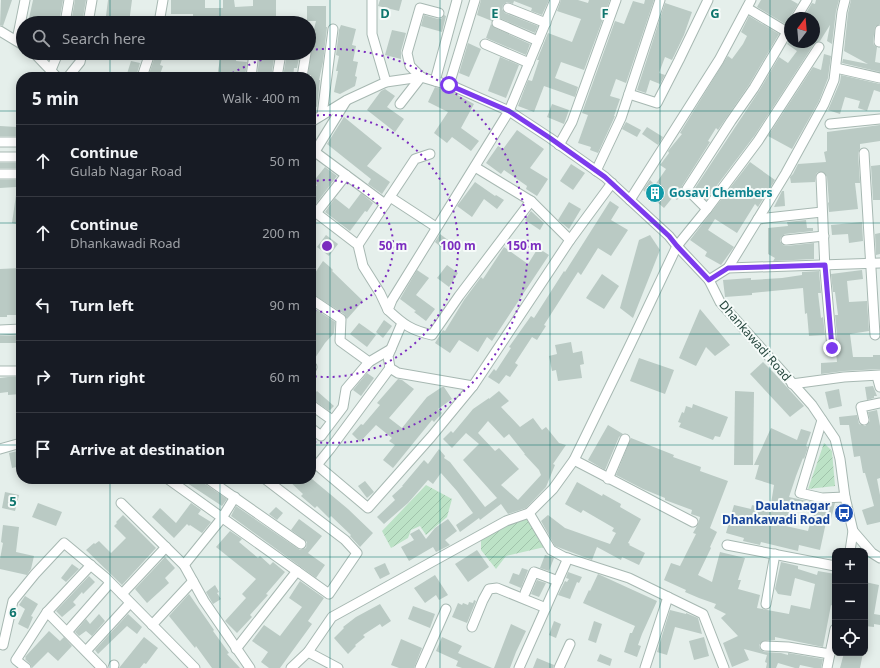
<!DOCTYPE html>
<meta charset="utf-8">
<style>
:root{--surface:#171b24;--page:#242831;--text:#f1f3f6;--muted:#9ea1a6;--line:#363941}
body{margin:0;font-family:"Noto Sans",sans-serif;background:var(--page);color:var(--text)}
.controls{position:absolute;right:12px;bottom:12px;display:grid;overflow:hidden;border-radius:8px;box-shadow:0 2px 10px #0003}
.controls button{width:36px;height:36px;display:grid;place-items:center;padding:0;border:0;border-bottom:1px solid var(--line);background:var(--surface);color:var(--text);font:20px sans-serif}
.compass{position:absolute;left:784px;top:12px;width:36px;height:36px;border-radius:50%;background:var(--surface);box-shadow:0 2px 10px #0003;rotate:16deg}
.stop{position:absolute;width:12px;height:12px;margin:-9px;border:3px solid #7c3aed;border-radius:50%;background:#fff}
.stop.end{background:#7c3aed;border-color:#fff;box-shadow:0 1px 4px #0008}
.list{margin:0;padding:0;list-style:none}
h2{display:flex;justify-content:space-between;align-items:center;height:52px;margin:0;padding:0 16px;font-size:17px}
h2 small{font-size:13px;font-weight:400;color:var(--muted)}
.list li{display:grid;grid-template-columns:26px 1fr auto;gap:12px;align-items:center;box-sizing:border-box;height:72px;padding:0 16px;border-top:1px solid var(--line)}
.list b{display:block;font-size:15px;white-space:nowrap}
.list p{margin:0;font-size:13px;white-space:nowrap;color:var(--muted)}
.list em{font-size:13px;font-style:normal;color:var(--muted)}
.icon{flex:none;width:22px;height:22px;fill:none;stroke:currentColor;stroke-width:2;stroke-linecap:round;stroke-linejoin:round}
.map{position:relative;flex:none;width:880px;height:668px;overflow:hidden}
.search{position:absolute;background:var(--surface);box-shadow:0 2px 10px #0003;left:16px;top:16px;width:300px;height:44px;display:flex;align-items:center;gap:10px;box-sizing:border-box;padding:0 14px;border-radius:22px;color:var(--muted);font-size:15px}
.panel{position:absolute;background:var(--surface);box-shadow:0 2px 10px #0003;left:16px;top:72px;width:300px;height:412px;border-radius:16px}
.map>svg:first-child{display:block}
.garden{fill:url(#garden-furrows)}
.building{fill:#bacac4;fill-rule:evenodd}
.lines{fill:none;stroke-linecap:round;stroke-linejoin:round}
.minor-casing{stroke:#a7b8b2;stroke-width:11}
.minor{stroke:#fff;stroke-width:9}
.route{stroke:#7c3aed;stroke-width:5}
.grid{fill:none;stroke:#0f766e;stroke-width:1;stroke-opacity:0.55}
.ring{fill:none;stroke:#7b2cbf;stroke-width:2;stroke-dasharray:2 4}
.labels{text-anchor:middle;stroke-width:4;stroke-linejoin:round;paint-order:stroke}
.culture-label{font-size:12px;font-weight:bold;fill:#0d838f;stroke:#f6fbf9;text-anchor:start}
.street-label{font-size:12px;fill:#22433a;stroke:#f6fbf9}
.transit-label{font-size:12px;font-weight:bold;fill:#164399;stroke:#f6fbf9;text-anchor:end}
.grid-label{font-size:13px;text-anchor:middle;font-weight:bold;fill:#0f766e;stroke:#f6fbf9;stroke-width:4;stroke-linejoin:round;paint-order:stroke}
.centre{fill:#7b2cbf;stroke:#f6fbf9;stroke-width:2}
.ring-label{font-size:12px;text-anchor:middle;font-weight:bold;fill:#7b2cbf;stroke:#f6fbf9;stroke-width:4;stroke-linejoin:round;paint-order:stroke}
</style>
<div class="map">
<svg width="880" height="668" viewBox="0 0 880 668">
<defs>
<pattern id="garden-furrows" width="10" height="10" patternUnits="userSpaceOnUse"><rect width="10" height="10" fill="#bce2c6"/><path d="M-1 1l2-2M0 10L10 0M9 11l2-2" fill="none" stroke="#a1c3ab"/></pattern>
</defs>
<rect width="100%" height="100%" fill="#e5efeb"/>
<g class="garden">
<path d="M824,443L832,451L835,486L808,489Z"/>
<path d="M426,485L452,499L447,517L426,535L420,526L411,530L408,538L391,548L382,531Z"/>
<path d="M528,516L549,546L506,556L496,569L481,550V538Z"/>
</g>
<g class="building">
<path d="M1,0H12L3,26L0,25Z"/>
<path d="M33,0H63L59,23H28Z"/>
<path d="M75,0H86L82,23H71Z"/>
<path d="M108,0H132L129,23H106L107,16H106Z"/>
<path d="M171,0H205V8H223V0H234L235,7L253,6V0H276V19L193,18V14H171Z"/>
<path d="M380,0H402L399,11L378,6Z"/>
<path d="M481,0H549L542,15L531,11L532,8L514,1L513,4L507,2L503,5L502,9L505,13L538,26L535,33L499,18L496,17L492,21L477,15Z"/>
<path d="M561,0H578L588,3L589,0H610L584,70L561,62L555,78L578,87L575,97L544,86L534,112L518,106L528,80L532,81L539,60H537L548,33L572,42L581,19L557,11Z"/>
<path d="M645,0H654L626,83L616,79L610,96L620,99L614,116H615L598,153L590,150L591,147L578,143L588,115L582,113L615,21L624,24L633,1L644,4Z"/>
<path d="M761,0H791L798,4L791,15L790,21L785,24L757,7Z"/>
<path d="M816,0H839L836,11L832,44L827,41L830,25L820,41L814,44L755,135L706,200L695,188L759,91L779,57L788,63L797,51L787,44L790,39V42H814V18H803L812,3L815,4Z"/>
<path d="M851,0H880V24L875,27L873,42L874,45L877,47L875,62L880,63V72L842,63L843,59L868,64L844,51L848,13Z"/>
<path d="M665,3L692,12L684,35L672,60L665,57L659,73L665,75L660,84L650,80L646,93L637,90Z"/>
<path d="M307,6H326V27H327L323,62L319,80H320L317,107L315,106L314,110H311V75H308L311,50L315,41L316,33L314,29L316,21H307Z"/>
<path d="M424,15L438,19H441L444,15L446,16L442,32L421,26Z"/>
<path d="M749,16L779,34L749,85L718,130L716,128L708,141L710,142L682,186L681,191L683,193L677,200L673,197L664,208L643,190L650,180L655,185L666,169L660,165L669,153L668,151L682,134L680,133L727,57L728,56L732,59L743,44L747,36L741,32Z"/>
<path d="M491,24L495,28L530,44L526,55L486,38Z"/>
<path d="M341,25L356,29L352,45L356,46L353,61L358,62L355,76L357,77L355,86L340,94L334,92L338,71H336L339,56L336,55L339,30Z"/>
<path d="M392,30L406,33L401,51V59L385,55Z"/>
<path d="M468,43L481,49L469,77L459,73Z"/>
<path d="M156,53H164L160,65L163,66L159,77H148Z"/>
<path d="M221,53H237L236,61L247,62L245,77L227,76V77H217Z"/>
<path d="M260,53H275L271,77H257Z"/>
<path d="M287,53H300L297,68H294L293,77H283Z"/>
<path d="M824,54L831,56L828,78L819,101L792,149L768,136L813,67L821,70Z"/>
<path d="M500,57L519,65L506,98L488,91Z"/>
<path d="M131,61L140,63L136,77H126Z"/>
<path d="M841,75L880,84V92L874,90L867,111L858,108L860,101L845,97L840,114L828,110L840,82Z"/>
<path d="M435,87L452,92L474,104L461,128L479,141L471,151L452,137L447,143L434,133L448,112L428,102Z"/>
<path d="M385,89L395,96L387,107L404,119L395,132L367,110L381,91Z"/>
<path d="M552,104L569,110L564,124L547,117Z"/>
<path d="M344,117L382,148L367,166L390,182L382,194L368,184L371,179L327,144Z"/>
<path d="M626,122L641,130L637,137L622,129Z"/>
<path d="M880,125V141L860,144V149L858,153L860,183H855L858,209L829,212L828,203L829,202L827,177L823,172H818L816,174L815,182L791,183L790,177L793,174L798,164L826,162L824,152L827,151V132Z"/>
<path d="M0,126L17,127V136H0Z"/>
<path d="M647,127L663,137L658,145L642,134Z"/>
<path d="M517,130L544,149L530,168L548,179L537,196L526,189L527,186L504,170L501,174L486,163L498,146L503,149Z"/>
<path d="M750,162L775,180L758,207L755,204L737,233L715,219L708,230L734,247L721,265L705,256L707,252L690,240Z"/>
<rect x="0" y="163" width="20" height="5"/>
<path d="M571,164L585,173L573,190L560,181Z"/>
<path d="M880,165V200H873L871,166Z"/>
<path d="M325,167L337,176L315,205L311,201V192L317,185L313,182Z"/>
<path d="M0,180H16V187L0,188Z"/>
<path d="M475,182L495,196L496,195L504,200L497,209L484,199L472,217L457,206Z"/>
<path d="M17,188H21V225L12,223Z"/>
<path d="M782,191H784L785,206L774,207Z"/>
<path d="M361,193L373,203L367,212L365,211L350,231L325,212L335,198L349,209Z"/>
<path d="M610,201L619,207L611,220L628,230L611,256L598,248L581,275L578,272L544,325L546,326L537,340L532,337L515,363L518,365L510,377L506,375L499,384L488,377L494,369L496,371L511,348L509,347L531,316L534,318L564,271L565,272Z"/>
<path d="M569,202L581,209L569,229L558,220Z"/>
<path d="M531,211L544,223L540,230L525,220Z"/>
<path d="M806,220L807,228H813V231L785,234L781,237L780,241L783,245L786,246L814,243V259L773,261L775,258L768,254V228L788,226L787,222Z"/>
<path d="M862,222L863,241L849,243L848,234L832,235L831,225Z"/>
<path d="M880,233V254L876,255L875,234Z"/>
<path d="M440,234L448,240L442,248L435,242Z"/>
<path d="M326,235L338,244L329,256L317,247Z"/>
<path d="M650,235L660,250L633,318L620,308L639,240Z"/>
<path d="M504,247L528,264L538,248L549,255L492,341L487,337L478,352L459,340L450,353L435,343L443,330L445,331L464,300L481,277L483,279Z"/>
<path d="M323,261L330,267L333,270L332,271L363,301L347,319L344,314L311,293V279Z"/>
<path d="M447,265L458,273L449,287L437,278Z"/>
<path d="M21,268V315H7V317H0V269Z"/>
<path d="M417,270L429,278L416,295L435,309L426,321L414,312L416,311L400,299Z"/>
<path d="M862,270L863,279L847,281L849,302L867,301L869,331L850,334L853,357H873V355H880V369L844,371L821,374V363L837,362L836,352L838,347L835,315H838L835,292H833L831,274Z"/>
<path d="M819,271L821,293H818L821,318L823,317L825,335L809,336L807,313L805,314L803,288L752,293V295L725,297L723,280L751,278V280L782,278L802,275V272Z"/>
<path d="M602,274L619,286L604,309L586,298Z"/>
<path d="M311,306L335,322L334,333L325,343L313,361H311Z"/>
<path d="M700,309L730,345L715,356L706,347L696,366L679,358Z"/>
<path d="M384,320L392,326L383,338L376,332Z"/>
<path d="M359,323L376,335L367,347L350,334Z"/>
<path d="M21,335V343H0V336Z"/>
<path d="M571,342L573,353L582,351L584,364L580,365L582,378L558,381L556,370L552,371L549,356L557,354L555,345Z"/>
<path d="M639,358L674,370L665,394L630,381Z"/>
<path d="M763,362L775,374L804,406L790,417L750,374Z"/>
<path d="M367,373L374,378L361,396L353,390Z"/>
<path d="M8,377H20L21,394L8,395V392L0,393V378Z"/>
<path d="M398,379L402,380L414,389L389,418L402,428L427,397L442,387H444L452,399L438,409L442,413L434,422L432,420L393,468L383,460L395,445L389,441L392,438L376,425L360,442L352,434L361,424L363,425L380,405L377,403Z"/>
<path d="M873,386L877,396H874V398L867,400L865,387Z"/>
<path d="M311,389L315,393L317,391L334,406L329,411L312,399Z"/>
<path d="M839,389L842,406L829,409L825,392Z"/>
<path d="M499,391L509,401L501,407L520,427L533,418L542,430L546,427L559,443L566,445L553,464L555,465L546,487L526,508L508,514L501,504L480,520L479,518L460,532L456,525L473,513L457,491L441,473L433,484L428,480L408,503L384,524L377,517L395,500L392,496L403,486H402L424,460L428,464L439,449L445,456L444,458L450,462L485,507L497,498L463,460L479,444L466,433L452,448L443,439L451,431L453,433L473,409L489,398V399ZM488,421L504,438L509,434L525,454H524L539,470L541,475L518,500L501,485L519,469L499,448L495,451L478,433Z"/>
<path d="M735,391L754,392L753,465H734Z"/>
<path d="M693,404L728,417L720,437L715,436L713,440L679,427L681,423L678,422L682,412L684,413L686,406L692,408Z"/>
<path d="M877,410L880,426V478L877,479L880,495V522L867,525L862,510L874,506L869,487L865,473H863L860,456L854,457L849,425H840L839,417L857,415L859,424L865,426L870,421L868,412Z"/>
<path d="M608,425L623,434L619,437L605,470L588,460Z"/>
<path d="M771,428L797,440L801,429L811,432L806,446L808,447L804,459L803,458L796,476L789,497L821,504L835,503L831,519L827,518L820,550L799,545L798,551L761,542L760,545L743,541L744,538L726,533L734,505L751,509L752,505L770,510L774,485L755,479L759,465H754ZM790,509L813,513L808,531L786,526Z"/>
<path d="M631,438L674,455L673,457L701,467L700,471L728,481L710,528L717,532L710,547L711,548L698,575L712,582L720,552L745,558L738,580H741L738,589L760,595L757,608L789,614L791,605L810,609L815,584L795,578L791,596L778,594L775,589L781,562L798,566V569L817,575L818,571L835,574V598L833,606L831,605L823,647L775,637V640L763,641L759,645L760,649L764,652L781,653L788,655V653L823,659L821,668H814L800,665L799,668H795L778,663L776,668H766L767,663L765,662L767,655L744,649L749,660L732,667L723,643L738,636L721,618L726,614L714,608L716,604L699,598L685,592L686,590L664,580L671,563L680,566L696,534L693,533L698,524L700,517L691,514L692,510L665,500V498L643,489L616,475Z"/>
<path d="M18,451L21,466L12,468L9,453Z"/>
<path d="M181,479H200L205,484L227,499L222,506Z"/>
<path d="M287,479H312L348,509L373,533L360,547L350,536L351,535L331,516L329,518L317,506L315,508L301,496L303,494Z"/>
<path d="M365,481L374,492L367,498L358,486Z"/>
<path d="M577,482L602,496L603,494L621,504L620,507L641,519L628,543L630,544L629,545L645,553L639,565L622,557L621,560L597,547L592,560L555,546L541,521L548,515L565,528L610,544L616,533L612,531L614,528L583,510L581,513L565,504Z"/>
<path d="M5,492L19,495L15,511L2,508Z"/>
<path d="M38,503L62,512L56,526L32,517Z"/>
<path d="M191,503L201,510L198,514L211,522L202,533L190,525L189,526L187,524L174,538L152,517L160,508L176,523Z"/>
<path d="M236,506L300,550L306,548L307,542L291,530L299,519L322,536L308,553L325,565L316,578L231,516Z"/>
<path d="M276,507L283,513L277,520L269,514Z"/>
<path d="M123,515L156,548L122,585L86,550L94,543L95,544L99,541L111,553L126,538L114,526L117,523L116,522Z"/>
<path d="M448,519L457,531L445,540L450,545L436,552L433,547L409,561L401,547L414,540L410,534L419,529L426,539L435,528Z"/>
<path d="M3,525L19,527L16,552L34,556L31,569L27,575L0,569V559L3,543L1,542Z"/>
<path d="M230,531L242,539L239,542L258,558L260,556L270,565L273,562L285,572L266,594L268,595L250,615L252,617L237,633L225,621L246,598L242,594L256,579L216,547Z"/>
<path d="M477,550L489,567L468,582L455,564Z"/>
<path d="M545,555L554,558L549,571L540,568Z"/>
<path d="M165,557L175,568L165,578L169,583L147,603L135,589Z"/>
<path d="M385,563L390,574L380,579L374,568Z"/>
<path d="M72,564L79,569L66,582L61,578Z"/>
<path d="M522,568L528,570L521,588L509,583L513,573L519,575Z"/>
<path d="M568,572L582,577L579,583L577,582L570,599L558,595L565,581L567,582L569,579L566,578Z"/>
<path d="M598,574L657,601L642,634L638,645L641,646L637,657L624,652L630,633H632L635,626L583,603L589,590L590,591Z"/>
<path d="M435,575L448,595L439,600L436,595L425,603L414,588Z"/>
<path d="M89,576L95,582L83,594L82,592L73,602L76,605L62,617L56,611Z"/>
<path d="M537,580L546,583L539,597L531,594Z"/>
<path d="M300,581L324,598L308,621L312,624L280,668H269L261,662L268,652L252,641L264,625L280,636L302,607L289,598Z"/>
<path d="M865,582L879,585L874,614L880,615V625L874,624V627L865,626Z"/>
<path d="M215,585L219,592L217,593L221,599L213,604L206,592Z"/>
<path d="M189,594L214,630L213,631L229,653L227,654L240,668H212L196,646L195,648L169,616Z"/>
<path d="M25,596L38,604L31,616L33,617L28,629L18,624L25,609L19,605Z"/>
<path d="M474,600L476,601L467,623L452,617L458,603L462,605L463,603L468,605L469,602L473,603Z"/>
<path d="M380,604L391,621L382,627L380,624L363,635L365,637L355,645L356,646L348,654L334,638L344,628L343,627L356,617Z"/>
<path d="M413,606L435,614L430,628L408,619Z"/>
<path d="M670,610L686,614V613L698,618L702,634L675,627L667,655L657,652Z"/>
<path d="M99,614L105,621L92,636L86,631L79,636L75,632L86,619L90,624Z"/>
<path d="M128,614L142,627L137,634L127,626L98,654L95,650Z"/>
<path d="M554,621L561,624L556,638L549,635Z"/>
<path d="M594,621L602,624L596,643L588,640Z"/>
<path d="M511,624L526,631L516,652L510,668H494Z"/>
<path d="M49,631L60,641L64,637L72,646L58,661L48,652L32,668L30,664L25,659L26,658L25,657Z"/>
<path d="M144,637L158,648L146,664L144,663L140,668H119Z"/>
<path d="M442,637L462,646L458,653L492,668H462L456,666L458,661L436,651Z"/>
<path d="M704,637L709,656L694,660L689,641Z"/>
<path d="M401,639L422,648L414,668H399L391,665Z"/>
<path d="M844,653H863L860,668H840Z"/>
<path d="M600,654L612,659L610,666L597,661Z"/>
<path d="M537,658L554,665L553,668H533Z"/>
</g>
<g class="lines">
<g class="minor-casing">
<g id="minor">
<path d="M372,0V34L386,82"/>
<path d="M508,8L546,23"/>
<path d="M747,8L787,32"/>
<path d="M796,18L807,0"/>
<path d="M65,23L69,0"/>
<path d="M88,23L92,0"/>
<path d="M159,23L163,0"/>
<path d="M497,23L538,41"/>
<path d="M0,31L23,45"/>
<path d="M17,40L25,0"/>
<path d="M309,40L310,33"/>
<path d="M879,42L880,30"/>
<path d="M485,44L529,63"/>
<path d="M34,53L57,77"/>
<path d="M836,68L880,78"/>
<path d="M51,70L58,53"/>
<path d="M68,77L80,62L82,53"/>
<path d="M142,77L150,53"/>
<path d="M251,77L254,53"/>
<path d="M277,77L281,53"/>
<path d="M302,77L306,53"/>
<path d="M435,81L457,0"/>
<path d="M449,85L475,0"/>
<path d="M629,94L657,103L679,60L708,0"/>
<path d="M400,104L421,77L410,66L407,53L420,8L439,13"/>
<path d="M322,115L333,29"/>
<path d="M311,122L347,100L386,82L421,77L455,87L509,111L550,138L605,177L669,236L677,246L709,280L720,302L812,405L835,439L840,459L845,497L853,531L850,551"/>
<path d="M830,124L880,119"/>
<path d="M0,142H19"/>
<path d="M559,145L572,122L616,0"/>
<path d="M315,152L385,204"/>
<path d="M864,153L875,335"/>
<path d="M0,157H18"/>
<path d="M311,158L346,101"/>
<path d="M475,167L531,201L570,240"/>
<path d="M596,171L621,118L660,0"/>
<path d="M0,174H18"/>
<path d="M821,177L825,270L832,348"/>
<path d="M390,197L436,227"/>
<path d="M630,200L719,60L751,0"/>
<path d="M531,201L459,296L432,335C411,330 404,325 388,310L392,300L509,111L555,0"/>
<path d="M311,209L358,245L363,266L380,293L388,310"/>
<path d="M707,209L687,189L731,121L754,88L790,27"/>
<path d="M316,213L346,175"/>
<path d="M758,219L822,212"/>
<path d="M786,240L824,236"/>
<path d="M358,245L415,159L430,154"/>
<path d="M728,268L786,173L824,104L834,80L842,12L845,0"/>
<path d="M709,280L728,268L880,263"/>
<path d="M311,299L341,319L340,341L369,362L391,349"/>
<path d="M402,323L388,356L390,368L398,373L473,386"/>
<path d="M0,330L21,329"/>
<path d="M311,367H312L311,369"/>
<path d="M390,368L330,449L317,465L368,508L431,437L473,386L570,240L612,183"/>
<path d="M0,371H21"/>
<path d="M877,376L880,387"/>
<path d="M792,384L844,377L880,375"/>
<path d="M311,405L332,420"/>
<path d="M822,420L800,493L822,498L845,497"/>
<path d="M864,420L861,407L880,403"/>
<path d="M311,428L321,436L343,407L346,389L369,362"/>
<path d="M0,449L21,443"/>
<path d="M574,460L693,522"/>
<path d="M168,479L329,594L357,553L345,540L265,479"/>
<path d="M208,479L301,544"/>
<path d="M608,479L625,439"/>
<path d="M121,503L184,565L204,601L250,668"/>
<path d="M529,513L551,550L564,557L629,578L703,614L724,668"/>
<path d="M853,531L872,553L880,558"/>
<path d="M727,545L835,566"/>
<path d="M184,565L222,518L235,497"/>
<path d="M525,593L534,572L558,581"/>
<path d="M122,594L166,547"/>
<path d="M766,604L775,554"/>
<path d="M47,612L102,668"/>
<path d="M152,625L193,581"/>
<path d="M472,627L483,600L489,589L497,588L546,608"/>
<path d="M67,632L110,583"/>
<path d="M0,644L3,645L13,601L35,574L64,543L106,578L195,668"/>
<path d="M765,646L788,647L830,654"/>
<path d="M236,649L297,571"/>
<path d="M86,651L130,603"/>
<path d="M308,652L338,668"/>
<path d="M26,668L16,660L47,612L91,565"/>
<path d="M113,668L114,665"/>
<path d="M291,668L308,652L332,617L506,521L529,513L553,489L574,460L631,343L677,246L707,209L758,141L819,47"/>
<path d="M420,668L446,609"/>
<path d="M519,668L568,558"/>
<path d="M559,668L570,644"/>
<path d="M645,668L668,597"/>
<path d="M827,668L835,629"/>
</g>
</g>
<use href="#minor" class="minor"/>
</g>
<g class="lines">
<path class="route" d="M449,85L509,111L550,138L605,177L669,236L677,246L709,280L728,268L825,265L832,348"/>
</g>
<path class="grid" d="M110,0V23M220,0V23M330,0V668M440,0V668M550,0V668M660,0V668M770,0V668M110,53V77M220,53V77M0,111H21M311,111H880M0,223H21M311,223H880M0,334H21M311,334H880M0,445H21M311,445H880M110,479V668M220,479V668M0,557H835M865,557H880"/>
<g class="ring">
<path d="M311 182A66 66 0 1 1 311 310"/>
<path d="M311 116A131 131 0 1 1 311 376"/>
<path d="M227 76A197 197 0 0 1 286 53M310 50A197 197 0 1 1 312 442"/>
</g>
<defs>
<g id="building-disc" transform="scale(1)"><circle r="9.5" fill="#0f9aa8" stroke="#f6fbf9"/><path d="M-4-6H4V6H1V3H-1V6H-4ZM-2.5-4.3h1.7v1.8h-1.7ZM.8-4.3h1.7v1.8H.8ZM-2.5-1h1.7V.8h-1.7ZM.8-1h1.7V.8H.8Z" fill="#fff"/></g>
<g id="bus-disc" transform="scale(1)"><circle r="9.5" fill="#1a4fb4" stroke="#f6fbf9"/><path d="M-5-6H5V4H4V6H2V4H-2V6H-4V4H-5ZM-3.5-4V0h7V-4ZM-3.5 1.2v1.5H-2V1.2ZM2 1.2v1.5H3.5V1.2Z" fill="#fff"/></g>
</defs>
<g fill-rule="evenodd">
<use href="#building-disc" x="655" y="193"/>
<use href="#bus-disc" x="844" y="513"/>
</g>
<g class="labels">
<g class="culture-label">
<text x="669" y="197">Gosavi Chembers</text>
</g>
<g class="street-label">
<text transform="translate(755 341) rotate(49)" y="4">Dhankawadi Road</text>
</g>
<g class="transit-label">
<text x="830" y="510">Daulatnagar<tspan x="830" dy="14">Dhankawadi Road</tspan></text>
</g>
</g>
<g class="grid-label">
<text x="385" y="18">D</text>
<text x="495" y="18">E</text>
<text x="605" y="18">F</text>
<text x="715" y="18">G</text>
<text x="13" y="506">5</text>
<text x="13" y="617">6</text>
</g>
<circle cx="327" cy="246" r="6" class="centre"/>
<g class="ring-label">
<text x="393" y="250">50 m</text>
<text x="458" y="250">100 m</text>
<text x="524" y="250">150 m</text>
</g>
</svg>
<div class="controls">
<button>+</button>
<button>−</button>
<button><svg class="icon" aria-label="locate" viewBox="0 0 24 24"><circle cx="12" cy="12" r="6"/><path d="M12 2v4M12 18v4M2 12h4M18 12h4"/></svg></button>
</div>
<svg class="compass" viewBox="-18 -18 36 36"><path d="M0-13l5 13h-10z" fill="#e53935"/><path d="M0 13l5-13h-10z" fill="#9ea1a6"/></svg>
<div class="stop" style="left:449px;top:85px"></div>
<div class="stop end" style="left:832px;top:348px"></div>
<div class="search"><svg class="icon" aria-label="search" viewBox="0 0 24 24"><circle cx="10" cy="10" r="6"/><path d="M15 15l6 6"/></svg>Search here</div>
<section class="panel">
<h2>5 min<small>Walk · 400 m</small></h2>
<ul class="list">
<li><svg class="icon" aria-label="ahead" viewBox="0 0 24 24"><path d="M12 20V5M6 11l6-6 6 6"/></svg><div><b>Continue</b><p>Gulab Nagar Road</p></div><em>50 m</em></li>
<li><svg class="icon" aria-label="ahead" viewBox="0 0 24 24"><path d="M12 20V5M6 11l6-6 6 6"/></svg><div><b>Continue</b><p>Dhankawadi Road</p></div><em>200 m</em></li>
<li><svg class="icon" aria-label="left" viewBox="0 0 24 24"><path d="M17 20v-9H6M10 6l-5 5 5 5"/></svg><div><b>Turn left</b></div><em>90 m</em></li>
<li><svg class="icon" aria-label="right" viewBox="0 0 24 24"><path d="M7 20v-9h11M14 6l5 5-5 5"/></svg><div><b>Turn right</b></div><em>60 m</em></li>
<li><svg class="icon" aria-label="arrive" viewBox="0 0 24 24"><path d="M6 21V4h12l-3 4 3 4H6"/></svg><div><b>Arrive at destination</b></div></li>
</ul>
</section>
</div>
